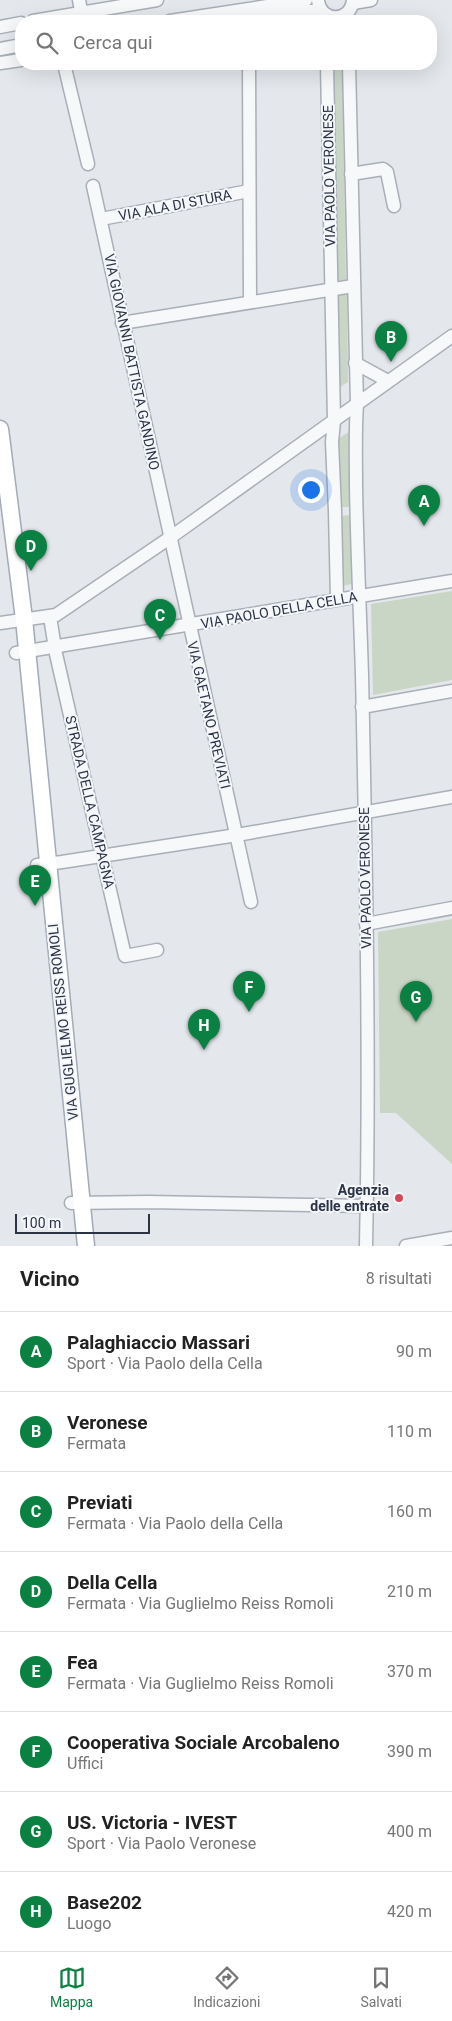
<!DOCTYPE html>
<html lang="it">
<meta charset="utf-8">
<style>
:root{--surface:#fff;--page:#f6f6f6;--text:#222;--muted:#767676;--line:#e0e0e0;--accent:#0b8043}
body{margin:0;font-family:Roboto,sans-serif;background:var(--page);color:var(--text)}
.scale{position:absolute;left:15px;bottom:12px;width:135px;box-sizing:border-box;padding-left:5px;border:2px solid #2b3445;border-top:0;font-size:14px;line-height:18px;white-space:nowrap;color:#2b3445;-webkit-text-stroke:4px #f4f6f9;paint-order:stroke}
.you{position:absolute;left:310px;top:489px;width:18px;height:18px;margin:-12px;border:4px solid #fff;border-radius:50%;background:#1a73e8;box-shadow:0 0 0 8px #1a73e833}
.badge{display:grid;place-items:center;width:32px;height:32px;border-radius:50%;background:var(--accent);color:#fff;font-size:16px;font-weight:700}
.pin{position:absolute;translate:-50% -41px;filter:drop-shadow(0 1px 2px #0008)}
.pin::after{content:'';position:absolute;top:26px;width:18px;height:15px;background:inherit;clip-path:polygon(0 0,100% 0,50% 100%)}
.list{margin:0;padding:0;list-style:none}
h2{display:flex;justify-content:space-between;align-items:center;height:65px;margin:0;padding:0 20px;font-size:21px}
h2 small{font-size:16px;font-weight:400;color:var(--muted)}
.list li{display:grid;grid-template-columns:32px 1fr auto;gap:15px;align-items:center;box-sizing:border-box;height:80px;padding:0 20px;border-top:1px solid var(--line)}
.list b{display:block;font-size:19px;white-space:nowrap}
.list p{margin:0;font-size:16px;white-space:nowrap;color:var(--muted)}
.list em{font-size:16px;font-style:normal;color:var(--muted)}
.icon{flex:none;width:28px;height:28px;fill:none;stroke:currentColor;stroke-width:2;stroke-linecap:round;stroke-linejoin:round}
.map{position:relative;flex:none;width:452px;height:1246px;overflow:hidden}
.search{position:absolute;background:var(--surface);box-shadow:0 5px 20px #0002;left:15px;right:15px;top:15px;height:55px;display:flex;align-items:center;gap:12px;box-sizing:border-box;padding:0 18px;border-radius:20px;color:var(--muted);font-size:19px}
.sheet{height:705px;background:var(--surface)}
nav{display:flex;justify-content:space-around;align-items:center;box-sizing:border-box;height:70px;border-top:1px solid var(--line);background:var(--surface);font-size:14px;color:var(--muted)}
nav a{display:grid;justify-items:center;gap:2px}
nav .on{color:var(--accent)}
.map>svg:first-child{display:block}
.green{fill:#c9d6c5}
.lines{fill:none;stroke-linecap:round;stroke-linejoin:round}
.minor-casing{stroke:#a9aeb7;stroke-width:15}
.major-casing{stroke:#a3abb8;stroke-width:19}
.minor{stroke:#f7f8fa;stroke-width:12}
.major{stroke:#fff;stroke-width:16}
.poi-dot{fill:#d1495b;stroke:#f4f6f9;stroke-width:2}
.labels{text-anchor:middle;stroke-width:4;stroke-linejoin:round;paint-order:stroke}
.street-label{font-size:14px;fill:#2b3445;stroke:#f4f6f9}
.poi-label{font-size:14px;font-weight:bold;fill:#2b3445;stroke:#f4f6f9;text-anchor:end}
</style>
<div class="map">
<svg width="452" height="1246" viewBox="0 0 452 1246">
<rect width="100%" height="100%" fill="#e4e7ec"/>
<g class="green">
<path d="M333,64H342L346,280L337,281Z"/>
<path d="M347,294L348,382L340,387L338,295Z"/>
<path d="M349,432L350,507H340L339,438Z"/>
<path d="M350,515L352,584L342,586L340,516Z"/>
<path d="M452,591V680L373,695L371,604Z"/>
<path d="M452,919V1164L396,1113H380L378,932Z"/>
</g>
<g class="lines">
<g class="minor-casing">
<g id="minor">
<path d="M79,0L83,21"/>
<path d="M318,0C320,23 351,23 353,0"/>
<path d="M353,3L371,0"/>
<path d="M33,21L157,0"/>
<path d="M170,21L306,0"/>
<path d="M244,21L306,11H321"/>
<path d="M0,27L21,23"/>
<path d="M0,49L21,45"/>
<path d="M0,63L21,60"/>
<path d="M64,64L88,164"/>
<path d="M249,64L250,302"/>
<path d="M327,64L334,421L332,442L335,511L337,599"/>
<path d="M349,64L357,404C355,431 356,458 356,485C357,548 360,611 362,675C366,865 370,1056 366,1246"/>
<path d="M351,174L383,169L387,172L394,206"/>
<path d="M93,186L251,902"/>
<path d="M101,219L249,191"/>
<path d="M122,323L353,286"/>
<path d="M355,363L388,381"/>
<path d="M50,617L56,654L125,956L157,950"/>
<path d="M0,623L56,615L171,537L452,336"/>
<path d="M16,653L452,581"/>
<path d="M362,707L452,691"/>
<path d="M37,865L62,862L237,835L452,797"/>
<path d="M366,924L452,908"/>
<path d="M71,1203L148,1202L367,1206"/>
<path d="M406,1246L452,1238"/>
</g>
</g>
<g class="major-casing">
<path id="major" d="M0,429L24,619L86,1246"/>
</g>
<use href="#minor" class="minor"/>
<use href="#major" class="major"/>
</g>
<circle class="poi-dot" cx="399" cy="1198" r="5"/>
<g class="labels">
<g class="street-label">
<text transform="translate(329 176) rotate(-91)" y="5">VIA PAOLO VERONESE</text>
<text transform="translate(175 205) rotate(-11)" y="5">VIA ALA DI STURA</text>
<text transform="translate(132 362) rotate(78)" y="5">VIA GIOVANNI BATTISTA GANDINO</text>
<text transform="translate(279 610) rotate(-10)" y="5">VIA PAOLO DELLA CELLA</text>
<text transform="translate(209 715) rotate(77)" y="5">VIA GAETANO PREVIATI</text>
<text transform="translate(90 802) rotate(77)" y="5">STRADA DELLA CAMPAGNA</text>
<text transform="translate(365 878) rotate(-91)" y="5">VIA PAOLO VERONESE</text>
<text transform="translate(63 1022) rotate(-96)" y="5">VIA GUGLIELMO REISS ROMOLI</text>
</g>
<g class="poi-label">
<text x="389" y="1195">Agenzia<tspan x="389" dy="16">delle entrate</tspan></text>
</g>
</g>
</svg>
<div class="scale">100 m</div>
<div class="you"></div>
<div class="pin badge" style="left:424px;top:526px">A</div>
<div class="pin badge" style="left:391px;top:362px">B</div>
<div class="pin badge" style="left:160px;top:640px">C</div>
<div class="pin badge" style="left:31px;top:571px">D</div>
<div class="pin badge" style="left:35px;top:906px">E</div>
<div class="pin badge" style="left:249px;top:1012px">F</div>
<div class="pin badge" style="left:416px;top:1022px">G</div>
<div class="pin badge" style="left:204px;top:1050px">H</div>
<div class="search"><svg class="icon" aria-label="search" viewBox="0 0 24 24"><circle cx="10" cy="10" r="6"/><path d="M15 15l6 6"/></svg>Cerca qui</div>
</div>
<section class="sheet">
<h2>Vicino<small>8 risultati</small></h2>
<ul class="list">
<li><span class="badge">A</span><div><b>Palaghiaccio Massari</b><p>Sport · Via Paolo della Cella</p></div><em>90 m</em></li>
<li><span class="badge">B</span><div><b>Veronese</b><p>Fermata</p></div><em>110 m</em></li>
<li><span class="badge">C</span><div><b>Previati</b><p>Fermata · Via Paolo della Cella</p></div><em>160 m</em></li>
<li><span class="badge">D</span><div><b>Della Cella</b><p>Fermata · Via Guglielmo Reiss Romoli</p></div><em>210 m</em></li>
<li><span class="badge">E</span><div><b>Fea</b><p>Fermata · Via Guglielmo Reiss Romoli</p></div><em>370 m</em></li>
<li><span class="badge">F</span><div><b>Cooperativa Sociale Arcobaleno</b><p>Uffici</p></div><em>390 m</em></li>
<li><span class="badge">G</span><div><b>US. Victoria - IVEST</b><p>Sport · Via Paolo Veronese</p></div><em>400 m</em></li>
<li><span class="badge">H</span><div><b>Base202</b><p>Luogo</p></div><em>420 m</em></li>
</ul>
</section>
<nav>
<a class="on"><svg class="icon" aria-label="map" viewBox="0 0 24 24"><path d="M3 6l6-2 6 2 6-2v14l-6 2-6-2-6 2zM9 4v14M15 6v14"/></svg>Mappa</a>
<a><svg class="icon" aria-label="directions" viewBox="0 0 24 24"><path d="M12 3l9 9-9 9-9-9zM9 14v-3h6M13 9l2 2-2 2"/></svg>Indicazioni</a>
<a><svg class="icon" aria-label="saved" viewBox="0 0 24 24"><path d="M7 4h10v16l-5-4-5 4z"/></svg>Salvati</a>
</nav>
